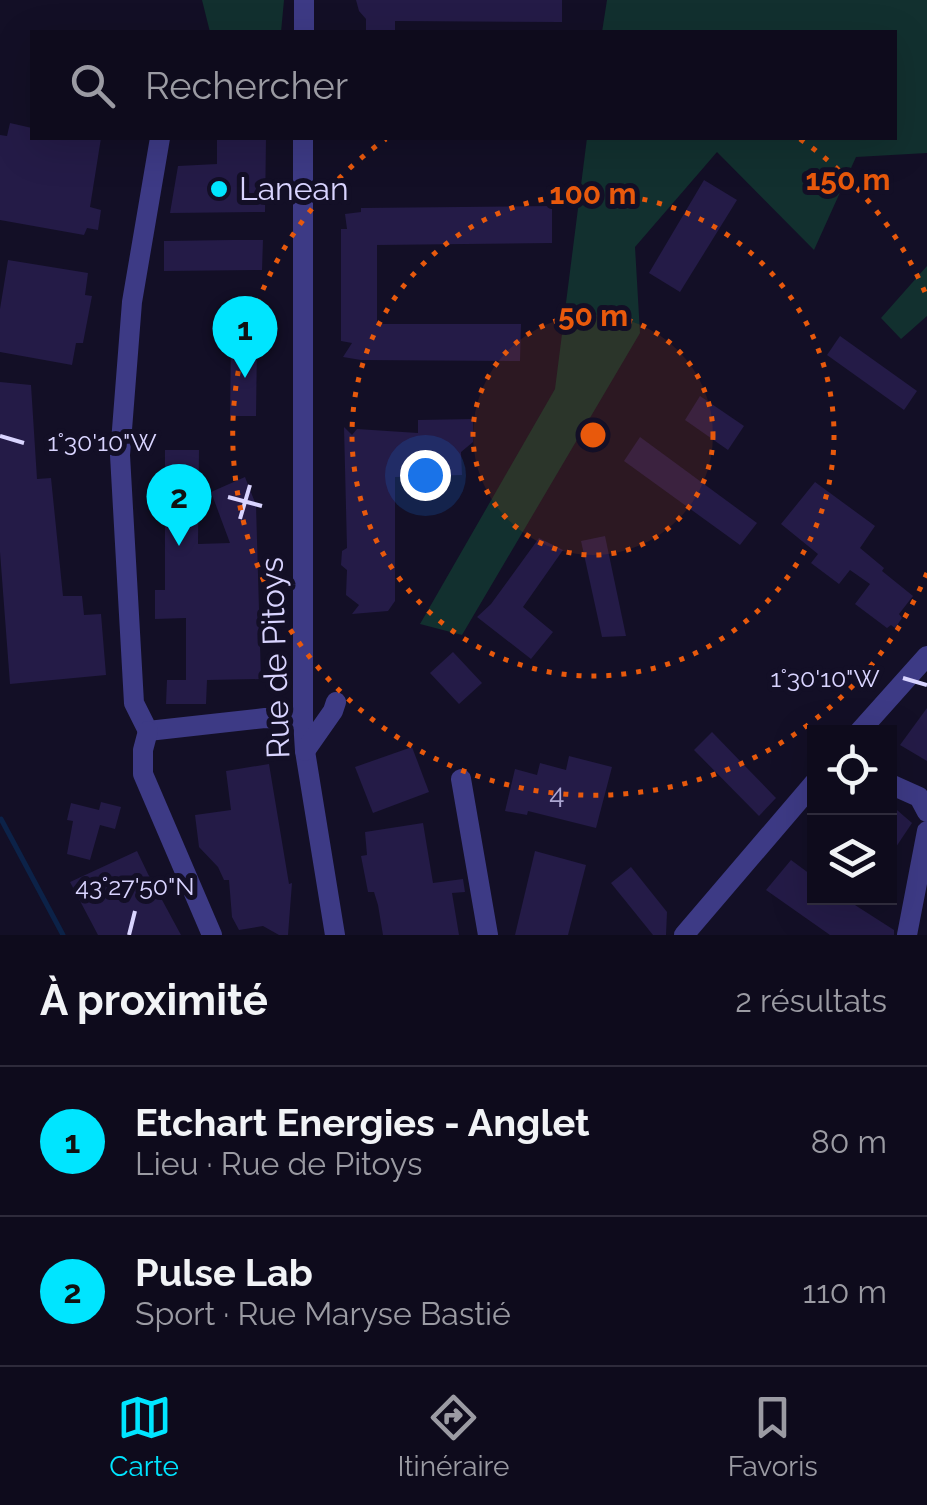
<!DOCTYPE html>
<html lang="fr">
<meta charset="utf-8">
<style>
:root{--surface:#0e0b1c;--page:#1c1929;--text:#f1f3f6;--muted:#9b9ba3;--line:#2e2b3b;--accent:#00e5ff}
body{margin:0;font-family:Raleway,sans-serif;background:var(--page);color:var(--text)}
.controls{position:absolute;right:30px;bottom:30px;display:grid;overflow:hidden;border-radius:0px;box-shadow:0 10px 40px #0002}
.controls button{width:90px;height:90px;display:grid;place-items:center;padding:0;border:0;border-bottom:2px solid var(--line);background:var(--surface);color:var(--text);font:50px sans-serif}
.you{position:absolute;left:425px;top:475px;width:35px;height:35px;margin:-25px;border:8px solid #fff;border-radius:50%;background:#1a73e8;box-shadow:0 0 0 15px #1a73e833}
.badge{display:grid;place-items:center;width:65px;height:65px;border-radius:50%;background:var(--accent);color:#111;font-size:32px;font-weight:700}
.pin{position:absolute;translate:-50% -82px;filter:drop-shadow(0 2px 5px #0008)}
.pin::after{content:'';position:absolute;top:52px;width:35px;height:30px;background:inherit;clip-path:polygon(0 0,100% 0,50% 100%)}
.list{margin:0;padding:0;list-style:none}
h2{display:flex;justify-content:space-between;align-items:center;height:130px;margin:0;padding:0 40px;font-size:42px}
h2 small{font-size:32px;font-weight:400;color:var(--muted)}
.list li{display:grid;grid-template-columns:65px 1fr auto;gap:30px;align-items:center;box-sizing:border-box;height:150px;padding:0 40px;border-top:2px solid var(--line)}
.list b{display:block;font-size:38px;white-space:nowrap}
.list p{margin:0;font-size:32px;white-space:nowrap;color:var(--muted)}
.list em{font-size:32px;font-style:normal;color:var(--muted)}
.icon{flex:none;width:55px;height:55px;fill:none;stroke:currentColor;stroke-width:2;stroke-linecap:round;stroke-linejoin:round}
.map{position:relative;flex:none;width:927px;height:935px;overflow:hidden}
.search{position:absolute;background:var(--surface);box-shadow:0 10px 40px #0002;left:30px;right:30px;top:30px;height:110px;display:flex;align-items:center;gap:25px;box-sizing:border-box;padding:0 35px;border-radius:0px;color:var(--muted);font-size:38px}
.sheet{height:430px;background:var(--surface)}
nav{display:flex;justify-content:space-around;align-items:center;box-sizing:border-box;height:140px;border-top:2px solid var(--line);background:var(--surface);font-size:28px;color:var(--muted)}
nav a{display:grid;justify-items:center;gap:5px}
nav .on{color:var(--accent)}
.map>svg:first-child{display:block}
.green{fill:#12302f}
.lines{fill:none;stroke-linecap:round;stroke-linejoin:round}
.stream{stroke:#0c2248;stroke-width:5}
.building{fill:#241b47}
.minor{stroke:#3d3a85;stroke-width:20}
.ticks{fill:none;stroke:#d9d4ff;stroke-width:4}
.ring{fill:none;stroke:#e8590c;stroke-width:5;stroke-dasharray:5 10}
.poi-dot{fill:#00e5ff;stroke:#130f26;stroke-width:4}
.labels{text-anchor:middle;stroke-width:10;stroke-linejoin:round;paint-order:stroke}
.number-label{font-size:28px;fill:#aca6d1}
.poi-label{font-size:32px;fill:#d9d4ff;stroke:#130f26;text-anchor:start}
.street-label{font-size:32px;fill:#d9d4ff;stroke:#130f26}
.ticks-label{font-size:25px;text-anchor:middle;fill:#d9d4ff;stroke:#130f26;stroke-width:10;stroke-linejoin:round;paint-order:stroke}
.centre{fill:#e8590c;stroke:#130f26;stroke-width:5}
.ring-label{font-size:30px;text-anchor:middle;font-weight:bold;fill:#e8590c;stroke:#130f26;stroke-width:10;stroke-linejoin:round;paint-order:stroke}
</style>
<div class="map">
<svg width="927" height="935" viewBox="0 0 927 935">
<rect width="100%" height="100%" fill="#130f26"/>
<g class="green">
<path d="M202,0H284L281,32H210Z"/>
<path d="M607,0H927V153L856,157L814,250L717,152L635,247L640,333L462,635L420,624L555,389L587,138H894V32H602Z"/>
<path d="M927,266V316L901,339L881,318Z"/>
</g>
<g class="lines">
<path class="stream" d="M1,819L63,935"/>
</g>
<g class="building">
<path d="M356,0H562V22L395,21V32H366V19L359,11Z"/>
<path d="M10,123L32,128V138H101L90,207L101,210L98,230L87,228L84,235L0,220V135L7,136Z"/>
<path d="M217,138H266L265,212L170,213L178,166L217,164Z"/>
<path d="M704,180L737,200L680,292L649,273Z"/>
<path d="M552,206V243L377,245V324H521L520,361L361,360L343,357L352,343L341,341V229H347L345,214L361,212V208Z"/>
<path d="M232,240H263L262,270L164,271V241Z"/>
<path d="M8,260L88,273L85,295L92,296L83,343H76L72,365L0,352V309Z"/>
<path d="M840,336L917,391L904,410L827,355Z"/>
<path d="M257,343L256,416H230L231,344Z"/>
<path d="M0,382L31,385L37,479L51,478L63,596H82L84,615L101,614L106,675L10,684L0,552Z"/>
<path d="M700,396L744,426L728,450L685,420Z"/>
<path d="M473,419V442L461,452L462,475L395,477V601L388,611L352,614L359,605L346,595L347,570L341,565L342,551L347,548L344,427L352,435L357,429L418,433V420Z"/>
<path d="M640,437L757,523L740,545L624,461Z"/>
<path d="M165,450H199L198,544L230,543L211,492L245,477L256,505L261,679L207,680L206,704H166L167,680H186V618L155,619V590H165Z"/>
<path d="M815,482L875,526L860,548L884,568L882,571L913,596L899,614L902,618L895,628L891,625L887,628L855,604L870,584L850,570L839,584L811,563L818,554L781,524Z"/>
<path d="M605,536L626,636L602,637L581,541Z"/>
<path d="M539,538L563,550L523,607L553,632L531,659L477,617L491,604Z"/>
<path d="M453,652L482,683L459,704L430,673Z"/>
<path d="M927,708V761L900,745Z"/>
<path d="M712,732L776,798L759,816L694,750Z"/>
<path d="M412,747L429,792L373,813L355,767Z"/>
<path d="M569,756L612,767L596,828L528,811L527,815L505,811L515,769L537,775L540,763L566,770Z"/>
<path d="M269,764L289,884L292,883L288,935H279L263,926L239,930L232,917L229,880H224L218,867L199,847L195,815L231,810L226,771Z"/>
<path d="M101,802L121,807L115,829L100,825L90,860L67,854L73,821L67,820L71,803L99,810Z"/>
<path d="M890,804L912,823L890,856Z"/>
<path d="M423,823L433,883L463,879L465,892L452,893L459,935H383L378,905L374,892H368L361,856L367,855L365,832Z"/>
<path d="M137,851L148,874L181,935H98L70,882Z"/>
<path d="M535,851L586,865L568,935H515Z"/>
<path d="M791,860L814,877V898H844L894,930V935H830L766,890Z"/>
<path d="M631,867L667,912L666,935H653L611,883Z"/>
</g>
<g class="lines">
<g class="minor">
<path d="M304,32V0"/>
<path d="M160,138L132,302L120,455L134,703L148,731L265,718L303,720"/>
<path d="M303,138V720L305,751L335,935"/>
<path d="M148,731L143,750V774L212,935"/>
<path d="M859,732L927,656"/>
<path d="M305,751L333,711L336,702"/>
<path d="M461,779L488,935"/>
<path d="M890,784L919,797L927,812"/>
<path d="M684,935L814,783"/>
<path d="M907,935L927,831"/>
</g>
</g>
<path class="ticks" d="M0,436L24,443M228,497L262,506M240,519L250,485M903,678L927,685M129,935L135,911"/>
<circle cx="593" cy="435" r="120" fill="#e8590c" fill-opacity=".12"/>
<g class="ring">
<circle cx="593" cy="435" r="120"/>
<circle cx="593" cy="435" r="241"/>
<path d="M927 573A361 361 0 1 1 386 139M800 139A361 361 0 0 1 927 297"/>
</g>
<circle class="poi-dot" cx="219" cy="189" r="10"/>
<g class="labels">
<g class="number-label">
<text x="557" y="803">4</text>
</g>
<g class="poi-label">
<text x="239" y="200">Lanean</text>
</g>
<g class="street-label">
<text transform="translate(275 658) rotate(-92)" y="11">Rue de Pitoys</text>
</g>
</g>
<g class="ticks-label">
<text x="102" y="451">1°30'10"W</text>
<text x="825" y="687">1°30'10"W</text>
<text x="135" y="895">43°27'50"N</text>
</g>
<circle cx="593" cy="435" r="15" class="centre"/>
<g class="ring-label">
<text x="848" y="190">150 m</text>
<text x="593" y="204">100 m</text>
<text x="593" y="326">50 m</text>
</g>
</svg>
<div class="controls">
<button><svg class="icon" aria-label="locate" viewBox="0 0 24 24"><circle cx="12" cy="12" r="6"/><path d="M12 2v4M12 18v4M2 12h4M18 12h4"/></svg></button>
<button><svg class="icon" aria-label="layers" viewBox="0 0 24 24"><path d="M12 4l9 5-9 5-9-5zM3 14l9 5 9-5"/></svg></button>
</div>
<div class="you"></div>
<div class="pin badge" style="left:245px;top:378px">1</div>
<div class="pin badge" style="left:179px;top:546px">2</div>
<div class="search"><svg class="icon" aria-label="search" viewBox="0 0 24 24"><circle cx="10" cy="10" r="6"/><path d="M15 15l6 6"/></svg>Rechercher</div>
</div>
<section class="sheet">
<h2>À proximité<small>2 résultats</small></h2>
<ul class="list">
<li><span class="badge">1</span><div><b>Etchart Energies - Anglet</b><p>Lieu · Rue de Pitoys</p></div><em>80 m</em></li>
<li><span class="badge">2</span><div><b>Pulse Lab</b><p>Sport · Rue Maryse Bastié</p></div><em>110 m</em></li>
</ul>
</section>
<nav>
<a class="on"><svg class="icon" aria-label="map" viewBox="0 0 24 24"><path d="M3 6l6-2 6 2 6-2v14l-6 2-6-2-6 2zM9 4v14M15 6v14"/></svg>Carte</a>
<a><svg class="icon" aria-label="directions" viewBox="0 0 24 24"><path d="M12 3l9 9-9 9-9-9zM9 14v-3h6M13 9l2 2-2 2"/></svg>Itinéraire</a>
<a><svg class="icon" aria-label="saved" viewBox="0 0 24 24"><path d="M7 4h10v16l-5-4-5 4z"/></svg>Favoris</a>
</nav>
